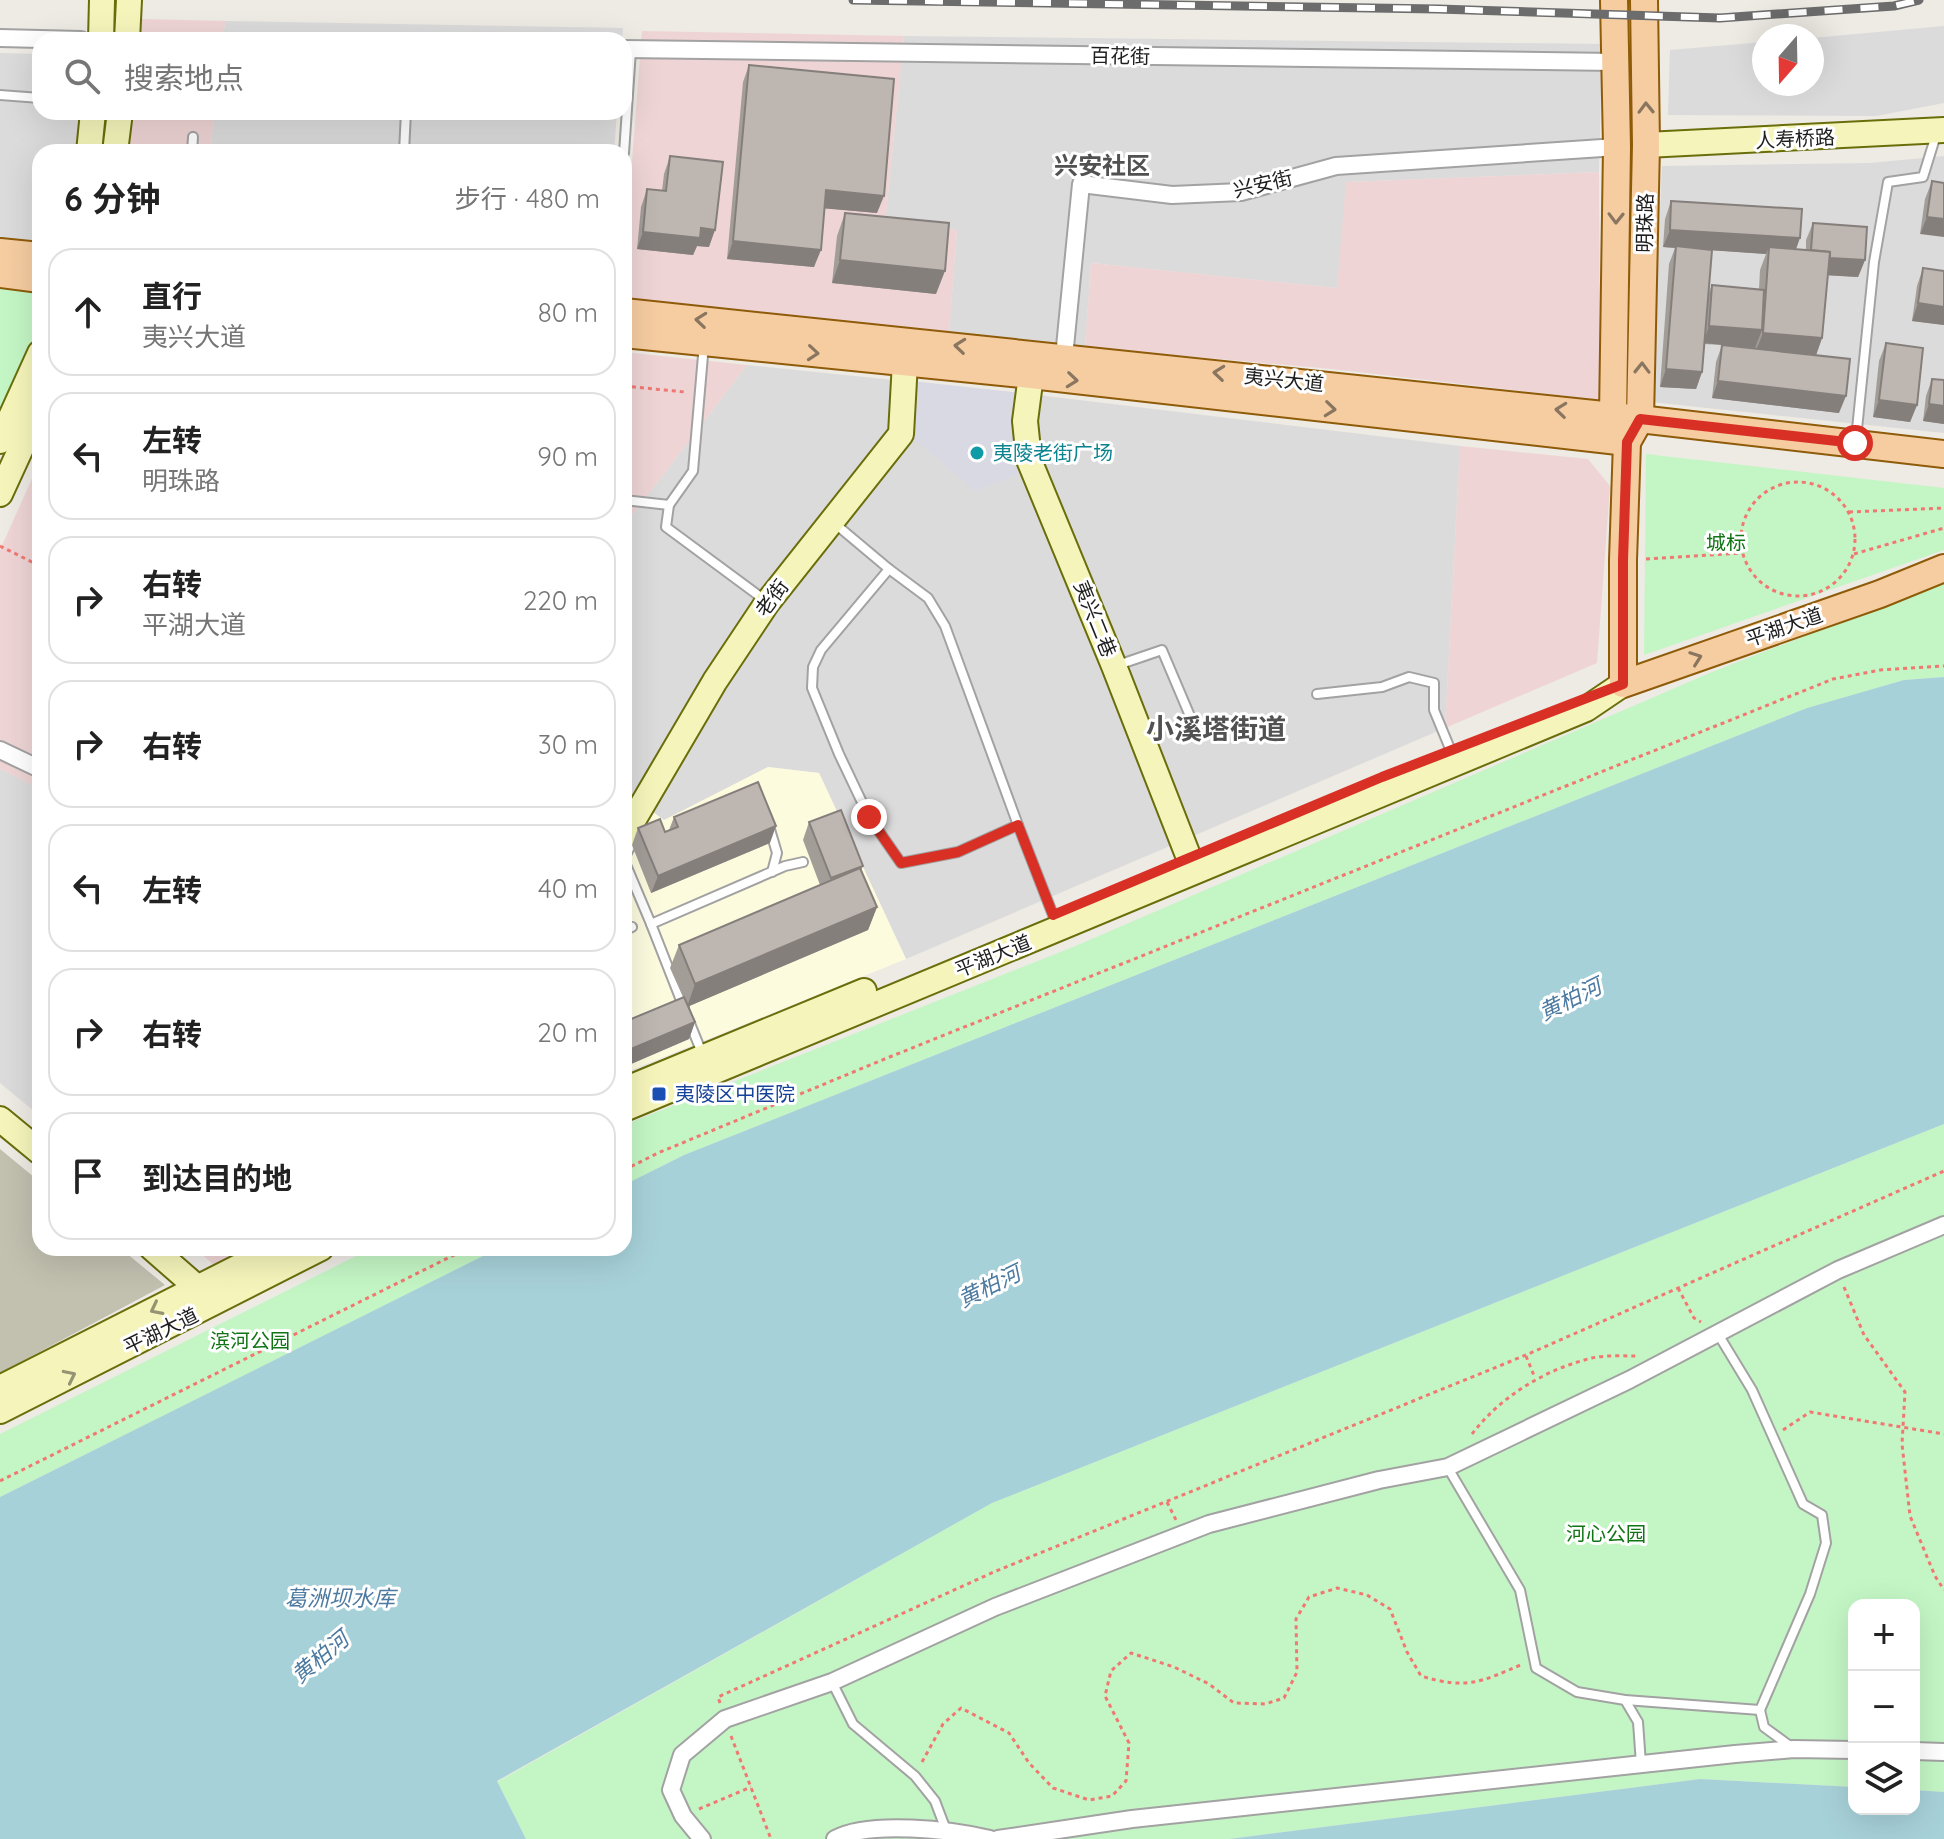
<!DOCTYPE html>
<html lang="zh">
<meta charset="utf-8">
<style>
:root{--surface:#fff;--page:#f6f6f6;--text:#222;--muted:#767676;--line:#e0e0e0}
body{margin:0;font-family:Quicksand,"Noto Sans SC",sans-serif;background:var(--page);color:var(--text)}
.controls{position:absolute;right:24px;bottom:24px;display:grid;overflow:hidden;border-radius:16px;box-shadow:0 8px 32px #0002}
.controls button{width:72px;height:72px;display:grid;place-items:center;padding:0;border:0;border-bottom:2px solid var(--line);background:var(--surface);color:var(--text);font:40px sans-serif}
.compass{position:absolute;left:1752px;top:24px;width:72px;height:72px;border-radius:50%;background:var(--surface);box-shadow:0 8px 32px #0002;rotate:200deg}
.stop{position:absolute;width:24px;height:24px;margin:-18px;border:6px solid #d93025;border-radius:50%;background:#fff}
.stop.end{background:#d93025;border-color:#fff;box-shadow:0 2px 8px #0008}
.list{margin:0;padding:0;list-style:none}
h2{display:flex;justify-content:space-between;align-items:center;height:104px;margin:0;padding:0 32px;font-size:34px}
h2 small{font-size:26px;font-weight:400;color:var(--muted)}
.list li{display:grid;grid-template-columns:52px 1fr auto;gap:24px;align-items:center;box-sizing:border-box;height:128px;margin:0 16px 16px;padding:0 16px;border:2px solid var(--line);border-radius:24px}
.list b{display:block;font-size:30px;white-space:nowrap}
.list p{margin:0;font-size:26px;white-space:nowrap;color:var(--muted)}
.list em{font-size:26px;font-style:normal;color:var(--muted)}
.icon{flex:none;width:44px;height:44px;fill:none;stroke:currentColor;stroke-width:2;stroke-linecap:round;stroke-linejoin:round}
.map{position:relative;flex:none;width:1944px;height:1839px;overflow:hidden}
.search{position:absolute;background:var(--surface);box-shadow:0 8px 32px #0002;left:32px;top:32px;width:600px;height:88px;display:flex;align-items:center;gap:20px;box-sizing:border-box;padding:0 28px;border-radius:24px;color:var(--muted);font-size:30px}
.panel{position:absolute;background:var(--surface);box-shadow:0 8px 32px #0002;left:32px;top:144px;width:600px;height:1112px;border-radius:24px}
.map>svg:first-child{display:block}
.residential{fill:#dcdbdb}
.commercial{fill:#eed4d5}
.education{fill:#fdfbde}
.construction{fill:#c2c1b0}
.park{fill:#c4f6c5}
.plaza{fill:#d9d9e4}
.water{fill:#a7d1d9}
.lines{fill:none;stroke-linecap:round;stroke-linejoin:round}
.lane-casing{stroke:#a2a2a2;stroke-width:12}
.street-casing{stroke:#a2a2a2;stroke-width:20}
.secondary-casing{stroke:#696e0b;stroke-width:28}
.primary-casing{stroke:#8e5b09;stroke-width:30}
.path{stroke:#f17872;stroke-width:3;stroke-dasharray:4 4;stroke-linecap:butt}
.lane{stroke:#fff;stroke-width:8}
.street{stroke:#fff;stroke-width:16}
.secondary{stroke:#f5f5bb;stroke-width:24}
.primary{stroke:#f6cda1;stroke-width:26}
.rail-casing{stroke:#6c6c6c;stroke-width:9}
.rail{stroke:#fff;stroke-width:6;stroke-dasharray:18;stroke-linecap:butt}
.wall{fill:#a39d98;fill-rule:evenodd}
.shaded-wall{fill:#857f7c}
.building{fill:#beb6b1;stroke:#857f7c;stroke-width:2}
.oneway{stroke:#8a7660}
.oneway2{stroke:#949474}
.route{stroke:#d93025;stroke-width:10}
.culture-dot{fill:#0f9aa8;stroke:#fff;stroke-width:3}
.transit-dot{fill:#1a4fb4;stroke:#fff;stroke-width:3}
.labels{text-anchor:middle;stroke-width:6;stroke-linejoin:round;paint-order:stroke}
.street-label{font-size:20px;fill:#1e1e1e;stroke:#fff}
.culture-label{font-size:20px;fill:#0d838f;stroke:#fff;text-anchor:start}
.park-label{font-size:20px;fill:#127515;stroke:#fff}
.transit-label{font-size:20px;fill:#164399;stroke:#fff;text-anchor:start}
.water-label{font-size:22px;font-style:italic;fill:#4d7aa0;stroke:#fff}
.quarter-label{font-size:24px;font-weight:bold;fill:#515151;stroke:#fff}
.district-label{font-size:28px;font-weight:bold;fill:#515151;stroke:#fff}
</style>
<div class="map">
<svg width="1944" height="1839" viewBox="0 0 1944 1839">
<rect width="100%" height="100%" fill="#eeeae4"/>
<g class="residential">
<path d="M225,21L623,28L622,40H223Z"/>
<path d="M1944,26V103L1876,116L1668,115L1670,50L1764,42V84H1812V38Z"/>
<path d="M904,36L1602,44L1599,172L1347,182L1337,288L1091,263L1085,347L949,332L957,230L885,223Z"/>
<path d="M0,53L40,54V112H83L78,152H40V246L0,242Z"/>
<path d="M215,112H617L614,152H210Z"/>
<path d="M1944,156V433L1651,402L1662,166L1870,163Z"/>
<path d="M747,365L1021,393L1460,446L1445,728L906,959L819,773L768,767L624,842V526Z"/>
<path d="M0,769L40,789V1116L0,1083Z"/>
</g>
<g class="commercial">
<path d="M142,19L225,21L223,40H140Z"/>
<path d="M642,31L904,36L885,223L957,230L949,332L624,300V268Z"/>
<path d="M133,112H215L210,152H129Z"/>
<path d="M1599,172L1600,400L1332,369L1085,347L1091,263L1337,288L1346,182Z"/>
<path d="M624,352L747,365L624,526Z"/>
<path d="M1460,446L1588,459L1610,486L1597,663L1445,728Z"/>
<path d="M40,461V789L0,769V550Z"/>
<path d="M195,1248H250L216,1267Z"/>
</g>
<path class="education" d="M768,767L819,773L906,959L624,1073V842L649,809L664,820Z"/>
<path class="construction" d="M0,1149L40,1182V1248H120L165,1285L0,1373Z"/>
<g class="park">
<path d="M0,287L40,291V329L0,413Z"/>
<path d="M1646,454L1944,488V550L1644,655Z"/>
<path d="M1944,582V677L1904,680L1807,708L684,1155L624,1185V1125L1073,947L1712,672Z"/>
<path d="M1944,1124V1792L1914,1790V1605H1854V1787L1700,1779L1229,1839H526L497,1782L992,1503Z"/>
<path d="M372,1248H499L0,1497V1434Z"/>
</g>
<path class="plaza" d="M913,381L1021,393L1025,471L975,491L911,436Z"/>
<g class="water">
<path d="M1944,677V1124L992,1503L497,1781L526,1839H0V1497L499,1248H624V1185L684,1155L1807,708L1904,680Z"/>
<path d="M1700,1779L1854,1787V1809H1914V1790L1944,1792V1839H1229Z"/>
</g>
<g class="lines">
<g class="lane-casing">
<g id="lane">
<path d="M0,95L40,98"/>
<path d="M192,152L193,137"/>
<path d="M404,152L406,112"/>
<path d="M624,153L631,50"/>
<path d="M1856,439L1874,262L1888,182L1923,177L1936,135"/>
<path d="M624,500L669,505L693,471L704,344"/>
<path d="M669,505L666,527L766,601"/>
<path d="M833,522L889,569L821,650L813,667L812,688L839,754L869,817L901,863L958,852L1018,825L1053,915"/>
<path d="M889,569L928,598L945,626L1018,825"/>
<path d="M1118,665L1162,650L1190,716"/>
<path d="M1317,694L1382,687L1409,677L1434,683V710L1451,751"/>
<path d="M769,826L777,853L772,872"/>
<path d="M624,858L635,838"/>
<path d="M624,860L651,924"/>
<path d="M624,931L632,927"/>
<path d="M684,1008L651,924L785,866L803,862"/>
<path d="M689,1021L702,1053"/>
<path d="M1718,1334L1752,1390L1803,1504L1822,1515L1826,1543L1810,1594L1760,1710L1764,1727L1790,1746"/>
<path d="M1448,1468L1520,1590L1536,1668L1577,1692L1625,1700L1638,1722L1641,1764"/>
<path d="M832,1682L853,1724L915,1776L935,1801L946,1830"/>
<path d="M1625,1700L1760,1710"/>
</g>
</g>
<g class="street-casing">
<g id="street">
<path d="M0,38L81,40"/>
<path d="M624,49L1615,62"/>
<path d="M1064,357L1081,184L1172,195L1241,192L1336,166L1617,147"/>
<path d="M0,750L40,769"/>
<path d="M1914,1751L1944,1752"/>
<path d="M702,1839L683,1816L671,1790L682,1755L725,1719L832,1682L995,1607L1209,1524L1379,1480L1448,1467L1629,1380L1838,1270L1944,1225"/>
<path d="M835,1839C870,1820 952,1830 990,1839"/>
<path d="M998,1839L1132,1819L1735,1754L1794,1749L1854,1750"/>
</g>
</g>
<g class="secondary-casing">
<g id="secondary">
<path d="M101,40L102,0"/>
<path d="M127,40L129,0"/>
<path d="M1646,145L1944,130"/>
<path d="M89,152L93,112"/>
<path d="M115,152L120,112"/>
<path d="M1031,375L1025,421L1029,460L1114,666L1189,858"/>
<path d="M0,441L40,353"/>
<path d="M0,494L40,407"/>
<path d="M624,836L715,681L767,603L901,434L905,362"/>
<path d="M624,1090L864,991"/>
<path d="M624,1109L1586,709L1623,684"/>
<path d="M0,1119L40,1152"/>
<path d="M152,1248L208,1297"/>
<path d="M0,1388L276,1248"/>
<path d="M0,1411L321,1248"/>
</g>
</g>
<g class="primary-casing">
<g id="primary">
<path d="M1614,0L1617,147L1613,416L1621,430"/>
<path d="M1644,0L1646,145L1640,419L1627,442L1623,560V684L1880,594L1944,568"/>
<path d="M0,252L40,256"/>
<path d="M0,274L40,279"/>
<path d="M624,312L1613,416L1944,454"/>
<path d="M624,334L1031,375L1627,442"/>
</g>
</g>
<g class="path">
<path d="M624,386L685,392"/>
<circle cx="1798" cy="539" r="57"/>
<path d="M1849,512L1944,508"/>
<path d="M0,546L40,566"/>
<path d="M1854,554L1944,528"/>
<path d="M1646,559L1742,553"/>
<path d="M624,1170L658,1153L887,1058L1833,679L1880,670L1944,666"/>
<path d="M1844,1287L1864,1335L1905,1392L1902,1444L1910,1516L1935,1576L1944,1590"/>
<path d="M1678,1288L1694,1318L1701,1322"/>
<path d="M1526,1356L1535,1378"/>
<path d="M1783,1430L1810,1412L1944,1434"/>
<path d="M1472,1434C1501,1396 1546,1369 1592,1358C1606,1355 1622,1356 1636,1356"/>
<path d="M0,1481L468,1248"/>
<path d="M1167,1502L1176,1520"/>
<path d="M720,1703L718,1697L996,1571L1526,1355L1944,1171"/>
<path d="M731,1736L771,1839"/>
<path d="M922,1762L943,1724L961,1708L1009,1733L1029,1763L1053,1788L1089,1800L1112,1796L1126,1781L1129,1743L1105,1696L1111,1671L1131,1653L1174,1667L1209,1684L1234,1703L1265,1704L1284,1698L1297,1672L1296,1619L1309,1597L1337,1588L1367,1595L1390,1609L1407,1652L1421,1676C1468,1690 1480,1682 1523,1664"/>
<path d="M699,1809L751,1787"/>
</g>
<use href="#lane" class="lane"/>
<use href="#street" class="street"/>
<use href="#secondary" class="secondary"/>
<use href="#primary" class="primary"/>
<g class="rail-casing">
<path id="rail" d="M853,0L1438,9L1720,18L1894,6L1919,0"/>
</g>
<use href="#rail" class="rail"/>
</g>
<g class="wall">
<path d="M749,65L877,213L824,208L814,267L727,259L743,82Z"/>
<path d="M670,156L709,247L697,246L693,255L637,249L641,207L647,189L662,191L664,174Z"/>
<path d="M1932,181L1944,183L1920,234L1925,199Z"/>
<path d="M1671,201L1796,249L1806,250V240L1813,223L1865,260L1858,277L1828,275L1822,338L1816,355L1839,413L1712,398L1716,362L1722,345L1704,344L1702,372L1696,389L1660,387L1669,264L1675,248L1663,247L1665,219ZM1712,250L1766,254L1760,270L1759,289L1712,285L1708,295Z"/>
<path d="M845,213L936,294L832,283L837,236Z"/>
<path d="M1923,268L1944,271V325L1912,321L1917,286Z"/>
<path d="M1886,343L1917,405L1910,422L1873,417L1879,361Z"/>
<path d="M1932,379L1944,380V424L1923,421L1926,396Z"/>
<path d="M674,817L770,843L651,893L632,845L638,828L665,832L669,830Z"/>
<path d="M809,822L863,866L861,871L877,907L868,930L689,1006L695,1022L689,1039L624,1067V1022L683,997L670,968L679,945L820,885L803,840Z"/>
</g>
<g class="shaded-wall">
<path d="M826,190L884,196L877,213L820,208Z"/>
<path d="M1927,217L1944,219V237L1920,234Z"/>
<path d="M701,228L715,230L709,247L697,246L693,255L637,249L643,232Z"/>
<path d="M1670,230L1800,238L1794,255L1769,247L1766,254L1663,247Z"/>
<path d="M733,241L821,250L814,267L727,259Z"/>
<path d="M1810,256L1865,260L1858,277L1804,274Z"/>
<path d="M840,260L945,271L936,294L832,283Z"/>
<path d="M1918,303L1944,307V325L1912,321Z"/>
<path d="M1709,326L1762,330L1755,348L1703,343Z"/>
<path d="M1763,333L1822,338L1814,361L1754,355Z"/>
<path d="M1666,369L1702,372L1696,389L1660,387Z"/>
<path d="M1718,381L1846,396L1839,413L1712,398Z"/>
<path d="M1879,400L1917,405L1910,422L1873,417Z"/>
<path d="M1929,404L1944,406V424L1923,421Z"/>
<path d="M776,826L770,843L651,893L658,876Z"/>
<path d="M877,907L868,930L687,1007L695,984Z"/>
<path d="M695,1022L689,1039L624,1067V1052Z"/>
</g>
<g class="building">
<path d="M749,65L894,79L884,196L826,190L821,250L733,241Z"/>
<path d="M670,156L723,162L715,230L701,228L700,238L643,232L647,189L666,191Z"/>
<path d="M1932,181L1944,183V219L1927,217Z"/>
<path d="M1671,201L1802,209L1800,238L1670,230Z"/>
<path d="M845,213L949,223L945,271L840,260Z"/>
<path d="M1813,223L1867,227L1865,260L1830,258V252L1811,250Z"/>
<path d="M1676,246L1712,250L1702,372L1666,369Z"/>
<path d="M1769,247L1830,252L1822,338L1763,333Z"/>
<path d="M1923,268L1944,271V307L1918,303Z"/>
<path d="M1712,285L1764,290L1762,330L1709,326Z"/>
<path d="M1886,343L1923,348L1917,405L1879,400Z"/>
<path d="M1722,345L1850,359L1846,396L1718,381Z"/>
<path d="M1932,379L1944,380V406L1929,404Z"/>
<path d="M758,782L776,826L658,876L638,828L660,819L665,832L678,827L674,817Z"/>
<path d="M841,810L863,866L831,878L809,822Z"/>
<path d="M860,868L877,907L695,984L679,945Z"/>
<path d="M684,997L695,1022L624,1052V1022Z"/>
</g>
<defs><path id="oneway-chevron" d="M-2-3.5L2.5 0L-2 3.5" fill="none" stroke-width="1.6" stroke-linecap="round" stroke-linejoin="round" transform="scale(2)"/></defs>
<g class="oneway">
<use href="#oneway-chevron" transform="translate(1646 108) rotate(-91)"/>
<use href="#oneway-chevron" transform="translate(1616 218) rotate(91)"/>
<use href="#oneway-chevron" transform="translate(701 320) rotate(-174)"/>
<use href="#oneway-chevron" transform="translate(960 346) rotate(-174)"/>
<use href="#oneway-chevron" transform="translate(813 353) rotate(5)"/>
<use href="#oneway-chevron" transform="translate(1642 368) rotate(-89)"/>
<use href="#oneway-chevron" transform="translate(1219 373) rotate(-174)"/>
<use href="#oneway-chevron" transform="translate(1072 380) rotate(6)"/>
<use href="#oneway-chevron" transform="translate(1330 409) rotate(6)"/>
<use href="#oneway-chevron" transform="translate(1561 410) rotate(-174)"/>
<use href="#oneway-chevron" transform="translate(1696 658) rotate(-20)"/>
</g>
<g class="oneway2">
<use href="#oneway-chevron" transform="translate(156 1309) rotate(153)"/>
<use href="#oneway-chevron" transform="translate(70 1376) rotate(-26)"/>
</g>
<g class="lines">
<path class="route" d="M869,817L901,863L958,852L1018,825L1053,915L1382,777L1623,684V560L1627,442L1640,419L1855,443"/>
</g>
<circle class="culture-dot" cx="977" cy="453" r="8"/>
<rect class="transit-dot" x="651" y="1086" width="16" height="16" rx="4"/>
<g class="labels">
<g class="street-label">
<text transform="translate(1120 56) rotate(1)" y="7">百花街</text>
<text transform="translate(1795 139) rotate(-3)" y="7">人寿桥路</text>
<text transform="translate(1263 184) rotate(-13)" y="7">兴安街</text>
<text transform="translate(1645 223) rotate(-89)" y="7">明珠路</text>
<text transform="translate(1284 380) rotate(6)" y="7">夷兴大道</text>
<text transform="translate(772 598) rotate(-53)" y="7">老街</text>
<text transform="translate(1095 619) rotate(68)" y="7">夷兴二巷</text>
<text transform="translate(1784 627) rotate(-19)" y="7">平湖大道</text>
<text transform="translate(993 956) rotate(-22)" y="7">平湖大道</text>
<text transform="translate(161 1331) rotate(-26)" y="7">平湖大道</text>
</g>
<g class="culture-label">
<text x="993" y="460">夷陵老街广场</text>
</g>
<g class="park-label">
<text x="1726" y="550">城标</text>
<text x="250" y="1348">滨河公园</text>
<text x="1606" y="1541">河心公园</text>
</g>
<g class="transit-label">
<text x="675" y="1101">夷陵区中医院</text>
</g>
<g class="water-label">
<text transform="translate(1570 999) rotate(-26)" y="8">黄柏河</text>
<text transform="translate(989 1286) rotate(-26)" y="8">黄柏河</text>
<text x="340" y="1606">葛洲坝水库</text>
<text transform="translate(320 1657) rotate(-40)" y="8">黄柏河</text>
</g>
<g class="quarter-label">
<text x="1102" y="174">兴安社区</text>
</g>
<g class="district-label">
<text x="1216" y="739">小溪塔街道</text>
</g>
</g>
</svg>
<div class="controls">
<button>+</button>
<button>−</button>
<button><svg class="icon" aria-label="layers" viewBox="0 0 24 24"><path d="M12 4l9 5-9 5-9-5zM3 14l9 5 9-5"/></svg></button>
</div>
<svg class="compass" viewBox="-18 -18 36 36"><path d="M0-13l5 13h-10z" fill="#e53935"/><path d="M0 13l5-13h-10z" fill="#767676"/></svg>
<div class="stop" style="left:1855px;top:443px"></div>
<div class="stop end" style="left:869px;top:817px"></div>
<div class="search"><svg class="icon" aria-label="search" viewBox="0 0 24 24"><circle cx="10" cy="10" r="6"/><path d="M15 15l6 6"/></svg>搜索地点</div>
<section class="panel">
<h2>6 分钟<small>步行 · 480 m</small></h2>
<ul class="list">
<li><svg class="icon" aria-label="ahead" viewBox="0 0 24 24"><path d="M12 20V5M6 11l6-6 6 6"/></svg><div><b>直行</b><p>夷兴大道</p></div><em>80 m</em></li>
<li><svg class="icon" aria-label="left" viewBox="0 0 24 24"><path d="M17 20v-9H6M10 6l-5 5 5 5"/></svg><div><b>左转</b><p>明珠路</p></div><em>90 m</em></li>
<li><svg class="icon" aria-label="right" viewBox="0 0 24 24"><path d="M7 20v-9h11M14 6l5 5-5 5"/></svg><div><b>右转</b><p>平湖大道</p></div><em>220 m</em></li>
<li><svg class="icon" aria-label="right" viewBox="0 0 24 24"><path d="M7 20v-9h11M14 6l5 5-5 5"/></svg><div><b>右转</b></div><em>30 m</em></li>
<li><svg class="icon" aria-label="left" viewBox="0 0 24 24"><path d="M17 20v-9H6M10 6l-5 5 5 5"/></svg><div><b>左转</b></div><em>40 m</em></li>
<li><svg class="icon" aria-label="right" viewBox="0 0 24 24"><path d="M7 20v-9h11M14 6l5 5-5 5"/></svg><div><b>右转</b></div><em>20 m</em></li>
<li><svg class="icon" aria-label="arrive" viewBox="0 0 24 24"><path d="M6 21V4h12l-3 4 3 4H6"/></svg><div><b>到达目的地</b></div></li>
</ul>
</section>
</div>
